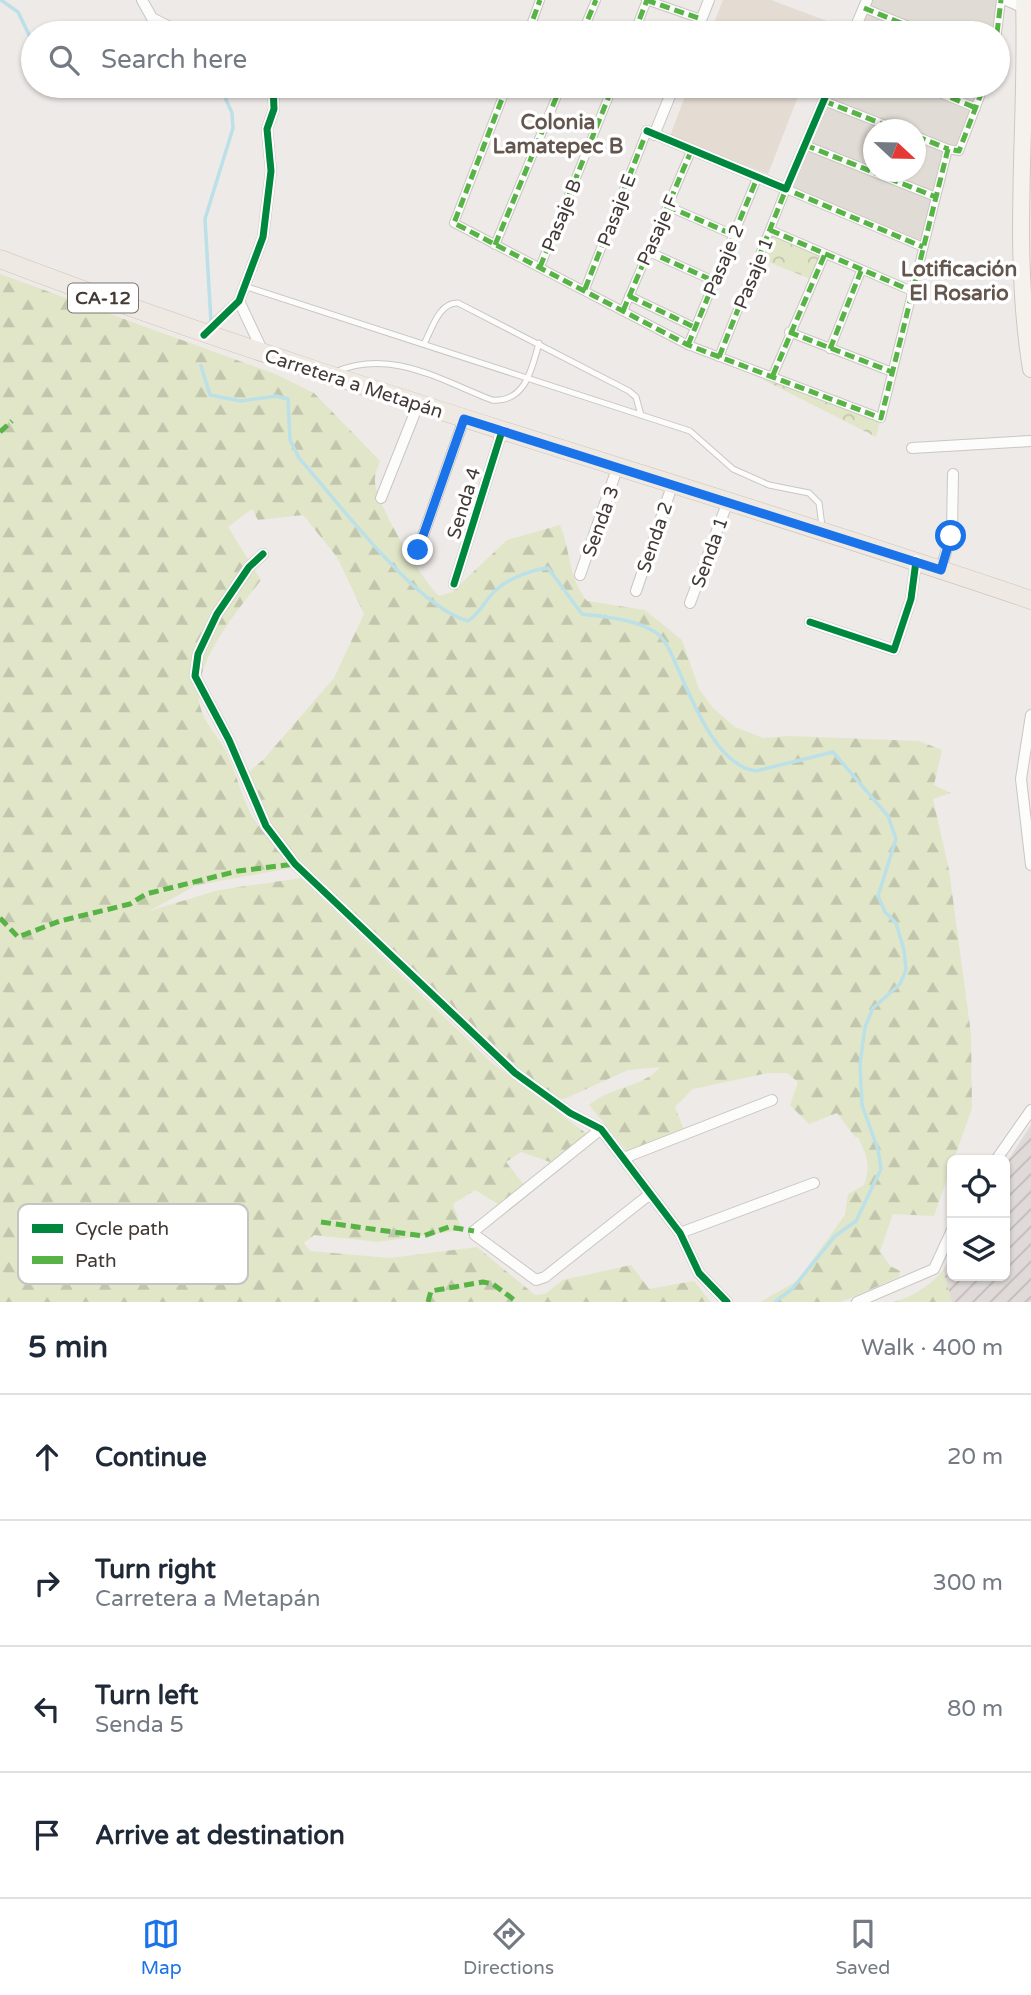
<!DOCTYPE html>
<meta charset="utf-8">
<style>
:root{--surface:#fff;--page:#f2f2f3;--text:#1f2937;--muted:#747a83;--line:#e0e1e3;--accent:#1a73e8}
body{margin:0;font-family:"Varela Round",sans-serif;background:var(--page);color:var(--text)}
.controls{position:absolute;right:21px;bottom:21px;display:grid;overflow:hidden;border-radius:10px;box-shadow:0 2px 5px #0004}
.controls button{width:63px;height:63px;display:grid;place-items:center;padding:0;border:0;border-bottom:2px solid var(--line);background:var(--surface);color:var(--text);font:35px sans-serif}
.compass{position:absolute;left:863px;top:119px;width:63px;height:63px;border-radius:50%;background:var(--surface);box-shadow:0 2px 5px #0004;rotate:112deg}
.stop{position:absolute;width:21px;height:21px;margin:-16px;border:5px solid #1a73e8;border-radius:50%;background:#fff}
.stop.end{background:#1a73e8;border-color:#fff;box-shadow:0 2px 7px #0008}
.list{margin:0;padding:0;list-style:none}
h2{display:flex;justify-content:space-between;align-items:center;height:91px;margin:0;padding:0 28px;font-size:30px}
h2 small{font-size:23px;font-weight:400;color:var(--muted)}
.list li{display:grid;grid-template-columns:46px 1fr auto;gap:21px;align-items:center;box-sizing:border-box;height:126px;padding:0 28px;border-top:2px solid var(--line)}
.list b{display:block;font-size:26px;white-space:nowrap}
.list p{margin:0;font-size:23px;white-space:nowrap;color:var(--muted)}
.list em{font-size:23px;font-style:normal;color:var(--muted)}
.icon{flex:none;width:38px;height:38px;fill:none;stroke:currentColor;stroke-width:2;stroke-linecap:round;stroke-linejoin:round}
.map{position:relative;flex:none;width:1031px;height:1302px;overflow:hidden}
.search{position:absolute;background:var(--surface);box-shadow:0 2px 5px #0004;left:21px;right:21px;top:21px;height:77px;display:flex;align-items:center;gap:18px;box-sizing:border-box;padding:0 24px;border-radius:38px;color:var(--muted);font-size:26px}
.sheet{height:595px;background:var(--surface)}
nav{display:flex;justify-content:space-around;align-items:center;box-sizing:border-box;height:98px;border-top:2px solid var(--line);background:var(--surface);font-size:19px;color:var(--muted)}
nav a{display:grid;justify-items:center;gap:4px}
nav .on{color:var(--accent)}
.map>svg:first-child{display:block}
.residential{fill:#e1dbd5}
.industrial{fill:url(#industrial-furrows)}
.education{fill:#e4dbd3}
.forest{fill:url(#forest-firs)}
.park{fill:url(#park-crowns)}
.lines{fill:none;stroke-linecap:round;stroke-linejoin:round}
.stream{stroke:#bbe0e8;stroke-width:3.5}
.service-casing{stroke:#cac6c3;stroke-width:7}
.pedestrian-casing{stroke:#cac6c3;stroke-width:10}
.minor-casing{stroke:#cac6c3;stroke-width:12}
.secondary-casing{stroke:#cec7c1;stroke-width:18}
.primary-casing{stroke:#cfc2b6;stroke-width:19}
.service{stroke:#fcfcfb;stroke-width:5}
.pedestrian{stroke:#fcfcfb;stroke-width:8}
.minor{stroke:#fcfcfb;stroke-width:10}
.secondary{stroke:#f5f2ee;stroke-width:16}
.primary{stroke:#efe9e3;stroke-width:18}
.quiet{stroke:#57b346;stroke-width:5;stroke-dasharray:10 5;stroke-linecap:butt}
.cycleway-casing{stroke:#fff;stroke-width:11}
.cycleway{stroke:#00873e;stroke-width:7}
.route{stroke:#1a73e8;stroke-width:9}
.labels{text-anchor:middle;stroke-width:7;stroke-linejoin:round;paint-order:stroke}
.shield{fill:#fff;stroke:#7b7572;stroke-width:2}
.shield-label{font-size:18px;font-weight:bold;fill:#423a35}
.street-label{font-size:19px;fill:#423a35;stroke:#fff}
.neighbourhood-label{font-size:21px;font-weight:bold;fill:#64564d;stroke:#fff}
.key{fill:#fff;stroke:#c6c4c2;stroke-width:2}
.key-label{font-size:19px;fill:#423a35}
</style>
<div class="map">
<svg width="1031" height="1302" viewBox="0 0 1031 1302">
<defs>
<pattern id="industrial-furrows" width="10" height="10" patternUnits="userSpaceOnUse" patternTransform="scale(1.75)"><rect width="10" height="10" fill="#dfdad7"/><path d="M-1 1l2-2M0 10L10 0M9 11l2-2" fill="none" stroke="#c1bcb9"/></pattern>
<pattern id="forest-firs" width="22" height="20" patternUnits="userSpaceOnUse" patternTransform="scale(1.75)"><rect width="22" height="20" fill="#e1e6c9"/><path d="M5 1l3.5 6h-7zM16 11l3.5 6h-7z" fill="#c2c6ad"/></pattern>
<pattern id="park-crowns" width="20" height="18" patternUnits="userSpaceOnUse" patternTransform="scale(1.75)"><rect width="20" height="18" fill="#e1e6c9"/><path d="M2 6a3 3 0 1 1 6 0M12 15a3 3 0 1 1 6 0" fill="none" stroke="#c2c6ad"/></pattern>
</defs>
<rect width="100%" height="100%" fill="#eeeae7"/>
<g class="residential">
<path d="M867,0H1001L997,33H853Z"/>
<path d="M830,86H984L959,151L916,135V130H874V172H916V136L948,149L923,247L786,189Z"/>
</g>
<path class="industrial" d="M1031,1125V1302H952L943,1270L952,1254V1276H1005V1165Z"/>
<g class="education">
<path d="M723,0H771L827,21L822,33H710Z"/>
<path d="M689,86H802L768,174L670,136Z"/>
</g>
<g class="forest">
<path d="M0,274L275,374L314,393L380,461C378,467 374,476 375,482C377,506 422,580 439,596L452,592L507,540L560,525C571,552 568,577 587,601L645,610L682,640L699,689L713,708L735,727L763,738L790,736L919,741L942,750L934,785L951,793L933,799L949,870L971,1034L972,1108L934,1216L893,1214L880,1251L890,1266L900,1271L899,1277L841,1302H760L797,1281L845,1215L848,1194L864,1185C871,1166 867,1156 858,1137H855L837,1113L809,1124L790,1105L798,1082L787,1073H768L693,1089L675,1107L684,1130L627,1151L589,1105C609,1087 643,1088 660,1067L628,1070L564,1099L555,1097L505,1060L297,863L262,810L246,774L263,760L334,678L364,614L337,557L303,515L258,520L252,509L228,527L261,580C238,610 190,665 200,706C204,722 216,734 224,748C235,768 240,792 250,812C261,834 280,848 292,868L197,885L149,911L219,890L301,878L492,1063L587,1134L553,1163L521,1152L506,1162L524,1185L498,1204L475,1190L453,1204L462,1230L378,1242L314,1235L304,1243L310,1251L390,1258L477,1247L535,1295L545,1294L563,1280L631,1265L649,1289L694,1281L711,1302H0Z"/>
<path d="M943,1270L952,1302H894C912,1297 931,1285 943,1270Z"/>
</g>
<g class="park">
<path d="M770,230L825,254L813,280L759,258Z"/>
<path d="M719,357L881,418L876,437Z"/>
</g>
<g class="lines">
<g class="stream">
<path d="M1,0L18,12L33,43"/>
<path d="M211,322L205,219L233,128L232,113L220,86"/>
<path d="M201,366L210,395L241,401L276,396L288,399L290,440L299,458C338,502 415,606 468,621C482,612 485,599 497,589C510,578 531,570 548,568L582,614C606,617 635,619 655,632C667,640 672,656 678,669C693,702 717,766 756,771L833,752L888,816L896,839L878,896L885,912L896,923L904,950L906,970L900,984L873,1008L865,1027L860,1064L862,1105L878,1150L881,1169L856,1221L835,1236L792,1289L775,1302"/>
</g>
<g class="service-casing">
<g id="service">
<path d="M244,286L690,431L733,469L769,485L809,493L819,503L822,526"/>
<path d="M424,344C432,329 439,302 458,303L629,391L636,397L641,415"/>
<path d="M335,372C391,348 440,380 492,400C525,403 532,369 539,343"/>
</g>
</g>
<g class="pedestrian-casing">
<g id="pedestrian">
<path d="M646,0L701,19"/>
<path d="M864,8L926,33"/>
<path d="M528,33L540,0"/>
<path d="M582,33L596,0"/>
<path d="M634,33L647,0"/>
<path d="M997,33L1001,0"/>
<path d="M507,86L454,223L688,345L881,418L948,149L959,151L984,86"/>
<path d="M923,86L976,108"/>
<path d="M824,101L898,130"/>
<path d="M916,136L948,149"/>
<path d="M805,145L936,197"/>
<path d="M667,206L734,235"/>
<path d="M770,230L912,291"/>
<path d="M495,245L561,86"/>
<path d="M647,251L714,281"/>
<path d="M540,267L613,86"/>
<path d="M585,289L647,131"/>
<path d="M629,296L694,327"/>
<path d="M623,311L692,149"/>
<path d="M789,332L892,372"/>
<path d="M688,345L758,176"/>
<path d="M830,349L861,271"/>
<path d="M719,357L786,189L923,247"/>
<path d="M773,375L825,254"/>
</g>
</g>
<g class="minor-casing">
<g id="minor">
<path d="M142,0L152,18L182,33"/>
<path d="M1006,0L1024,8"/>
<path d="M696,33L709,0"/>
<path d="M853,33L867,0"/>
<path d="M647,131L786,189L830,86"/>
<path d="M654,135L674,86"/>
<path d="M239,301L263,352"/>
<path d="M204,334L239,301L263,237L271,171L267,129L274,109L273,86"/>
<path d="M912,448L1031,441"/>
<path d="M381,498L418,405"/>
<path d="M418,550L464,419"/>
<path d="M263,554L249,567L217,614L198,654L195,676L229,740L266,826L295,864L515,1073L570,1113L601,1129L680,1233L699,1273L727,1302"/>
<path d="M941,570L952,530L953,474"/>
<path d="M580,575L618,466"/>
<path d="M454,584L502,431"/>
<path d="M636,591L673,483"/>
<path d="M690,603L728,501"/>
<path d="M810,622L894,650L911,599L916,561"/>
<path d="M1031,715L1021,779L1031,865"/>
<path d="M601,1129L474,1231L475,1235L536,1280L545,1277L650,1194"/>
<path d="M624,1158L772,1100"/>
<path d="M996,1160L1031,1110"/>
<path d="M680,1233L814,1183"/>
<path d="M857,1302L934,1269L952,1230"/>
</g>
</g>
<g class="secondary-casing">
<path id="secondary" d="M1024,0C1028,123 1011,246 1031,369"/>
</g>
<g class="primary-casing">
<path id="primary" d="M0,259C339,388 688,483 1031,600"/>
</g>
<use href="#service" class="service"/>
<use href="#pedestrian" class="pedestrian"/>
<use href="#minor" class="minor"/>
<use href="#secondary" class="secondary"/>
<use href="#primary" class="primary"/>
<g class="quiet">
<path d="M646,0L701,19"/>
<path d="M864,8L926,33"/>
<path d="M528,33L540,0"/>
<path d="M582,33L596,0"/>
<path d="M634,33L647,0"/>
<path d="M997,33L1001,0"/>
<path d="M507,86L454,223L688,345L881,418L948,149L959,151L984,86"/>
<path d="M923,86L976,108"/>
<path d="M824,101L898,130"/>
<path d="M916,136L948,149"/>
<path d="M805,145L936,197"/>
<path d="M781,187L923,247"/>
<path d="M667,206L734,235"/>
<path d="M770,230L912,291"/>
<path d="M495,245L561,86"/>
<path d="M647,251L714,281"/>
<path d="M540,267L613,86"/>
<path d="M585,289L647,131L652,133"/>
<path d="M629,296L694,327"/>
<path d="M623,311L692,149"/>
<path d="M789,332L892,372"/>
<path d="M688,345L758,176"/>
<path d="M830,349L861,271"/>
<path d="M719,357L786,189"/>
<path d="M773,375L825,254"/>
<path d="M0,432L12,421"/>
<path d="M0,918L18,937L60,921L130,904L146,894L238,871L295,864"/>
<path d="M321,1222L423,1236L449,1227L474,1231"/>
<path d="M428,1302L431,1291L483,1282L493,1284L517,1302"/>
</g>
<g class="cycleway-casing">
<g id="cycleway">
<path d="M647,131L786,189L830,86"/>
<path d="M204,335L239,301L263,237L271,171L267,129L274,109L273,86"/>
<path d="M263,554L249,567L217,614L198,654L195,676L229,740L266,826L295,864L515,1073L570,1113L601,1129L680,1233L699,1273L727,1302"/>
<path d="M454,584L502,431"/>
<path d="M810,622L894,650L911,599L916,561"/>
</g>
</g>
<use href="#cycleway" class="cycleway"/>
</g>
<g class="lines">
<path class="route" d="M418,550L464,419L941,570L951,536"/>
</g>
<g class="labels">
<rect class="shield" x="68" y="283.5" width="70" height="29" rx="5"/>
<g class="shield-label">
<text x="103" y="304">CA-12</text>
</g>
<g class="street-label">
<text transform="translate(616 210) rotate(-69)" y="7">Pasaje E</text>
<text transform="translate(561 215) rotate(-68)" y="7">Pasaje B</text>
<text transform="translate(657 230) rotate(-66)" y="7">Pasaje F</text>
<text transform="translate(723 260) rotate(-67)" y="7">Pasaje 2</text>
<text transform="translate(753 273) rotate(-68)" y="7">Pasaje 1</text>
<text transform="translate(354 383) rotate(18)" y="7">Carretera a Metapán</text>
<text transform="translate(463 503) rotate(-73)" y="7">Senda 4</text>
<text transform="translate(600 521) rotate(-70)" y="7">Senda 3</text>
<text transform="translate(654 537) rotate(-71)" y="7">Senda 2</text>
<text transform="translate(709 552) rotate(-70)" y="7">Senda 1</text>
</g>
<g class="neighbourhood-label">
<text x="558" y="129">Colonia<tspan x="558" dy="24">Lamatepec B</tspan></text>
<text x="959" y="276">Lotificación<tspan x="959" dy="24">El Rosario</tspan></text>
</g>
</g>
<rect x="18" y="1204" width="230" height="80" rx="10" class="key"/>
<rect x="32" y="1224" width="31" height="9" fill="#00873e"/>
<rect x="32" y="1256" width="31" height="8" fill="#57b346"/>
<g class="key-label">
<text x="75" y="1235">Cycle path</text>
<text x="75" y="1267">Path</text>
</g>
</svg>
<div class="controls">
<button><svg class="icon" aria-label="locate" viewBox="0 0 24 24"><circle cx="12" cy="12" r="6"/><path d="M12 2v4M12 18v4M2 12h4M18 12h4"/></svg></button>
<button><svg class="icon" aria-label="layers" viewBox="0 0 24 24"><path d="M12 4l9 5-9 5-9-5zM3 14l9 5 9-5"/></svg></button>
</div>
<svg class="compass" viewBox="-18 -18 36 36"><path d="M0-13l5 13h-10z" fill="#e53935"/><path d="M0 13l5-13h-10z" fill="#747a83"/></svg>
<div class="stop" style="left:951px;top:536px"></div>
<div class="stop end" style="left:418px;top:550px"></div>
<div class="search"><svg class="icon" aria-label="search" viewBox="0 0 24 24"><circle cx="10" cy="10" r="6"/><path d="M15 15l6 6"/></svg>Search here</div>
</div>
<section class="sheet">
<h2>5 min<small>Walk · 400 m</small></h2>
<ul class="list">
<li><svg class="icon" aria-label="ahead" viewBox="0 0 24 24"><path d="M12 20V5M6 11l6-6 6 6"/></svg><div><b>Continue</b></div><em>20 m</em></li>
<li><svg class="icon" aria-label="right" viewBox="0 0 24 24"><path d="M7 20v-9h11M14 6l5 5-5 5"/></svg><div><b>Turn right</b><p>Carretera a Metapán</p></div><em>300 m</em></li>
<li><svg class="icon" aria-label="left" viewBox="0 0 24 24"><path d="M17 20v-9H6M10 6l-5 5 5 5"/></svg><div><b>Turn left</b><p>Senda 5</p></div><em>80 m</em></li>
<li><svg class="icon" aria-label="arrive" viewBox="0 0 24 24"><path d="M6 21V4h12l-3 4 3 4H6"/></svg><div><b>Arrive at destination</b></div></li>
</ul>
</section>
<nav>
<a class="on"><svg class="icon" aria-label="map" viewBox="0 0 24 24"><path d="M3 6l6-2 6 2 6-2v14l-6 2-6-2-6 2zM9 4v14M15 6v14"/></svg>Map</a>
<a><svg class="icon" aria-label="directions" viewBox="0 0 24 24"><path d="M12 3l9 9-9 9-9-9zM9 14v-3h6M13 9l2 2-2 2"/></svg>Directions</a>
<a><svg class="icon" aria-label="saved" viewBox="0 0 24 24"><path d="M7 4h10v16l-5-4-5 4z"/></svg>Saved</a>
</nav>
